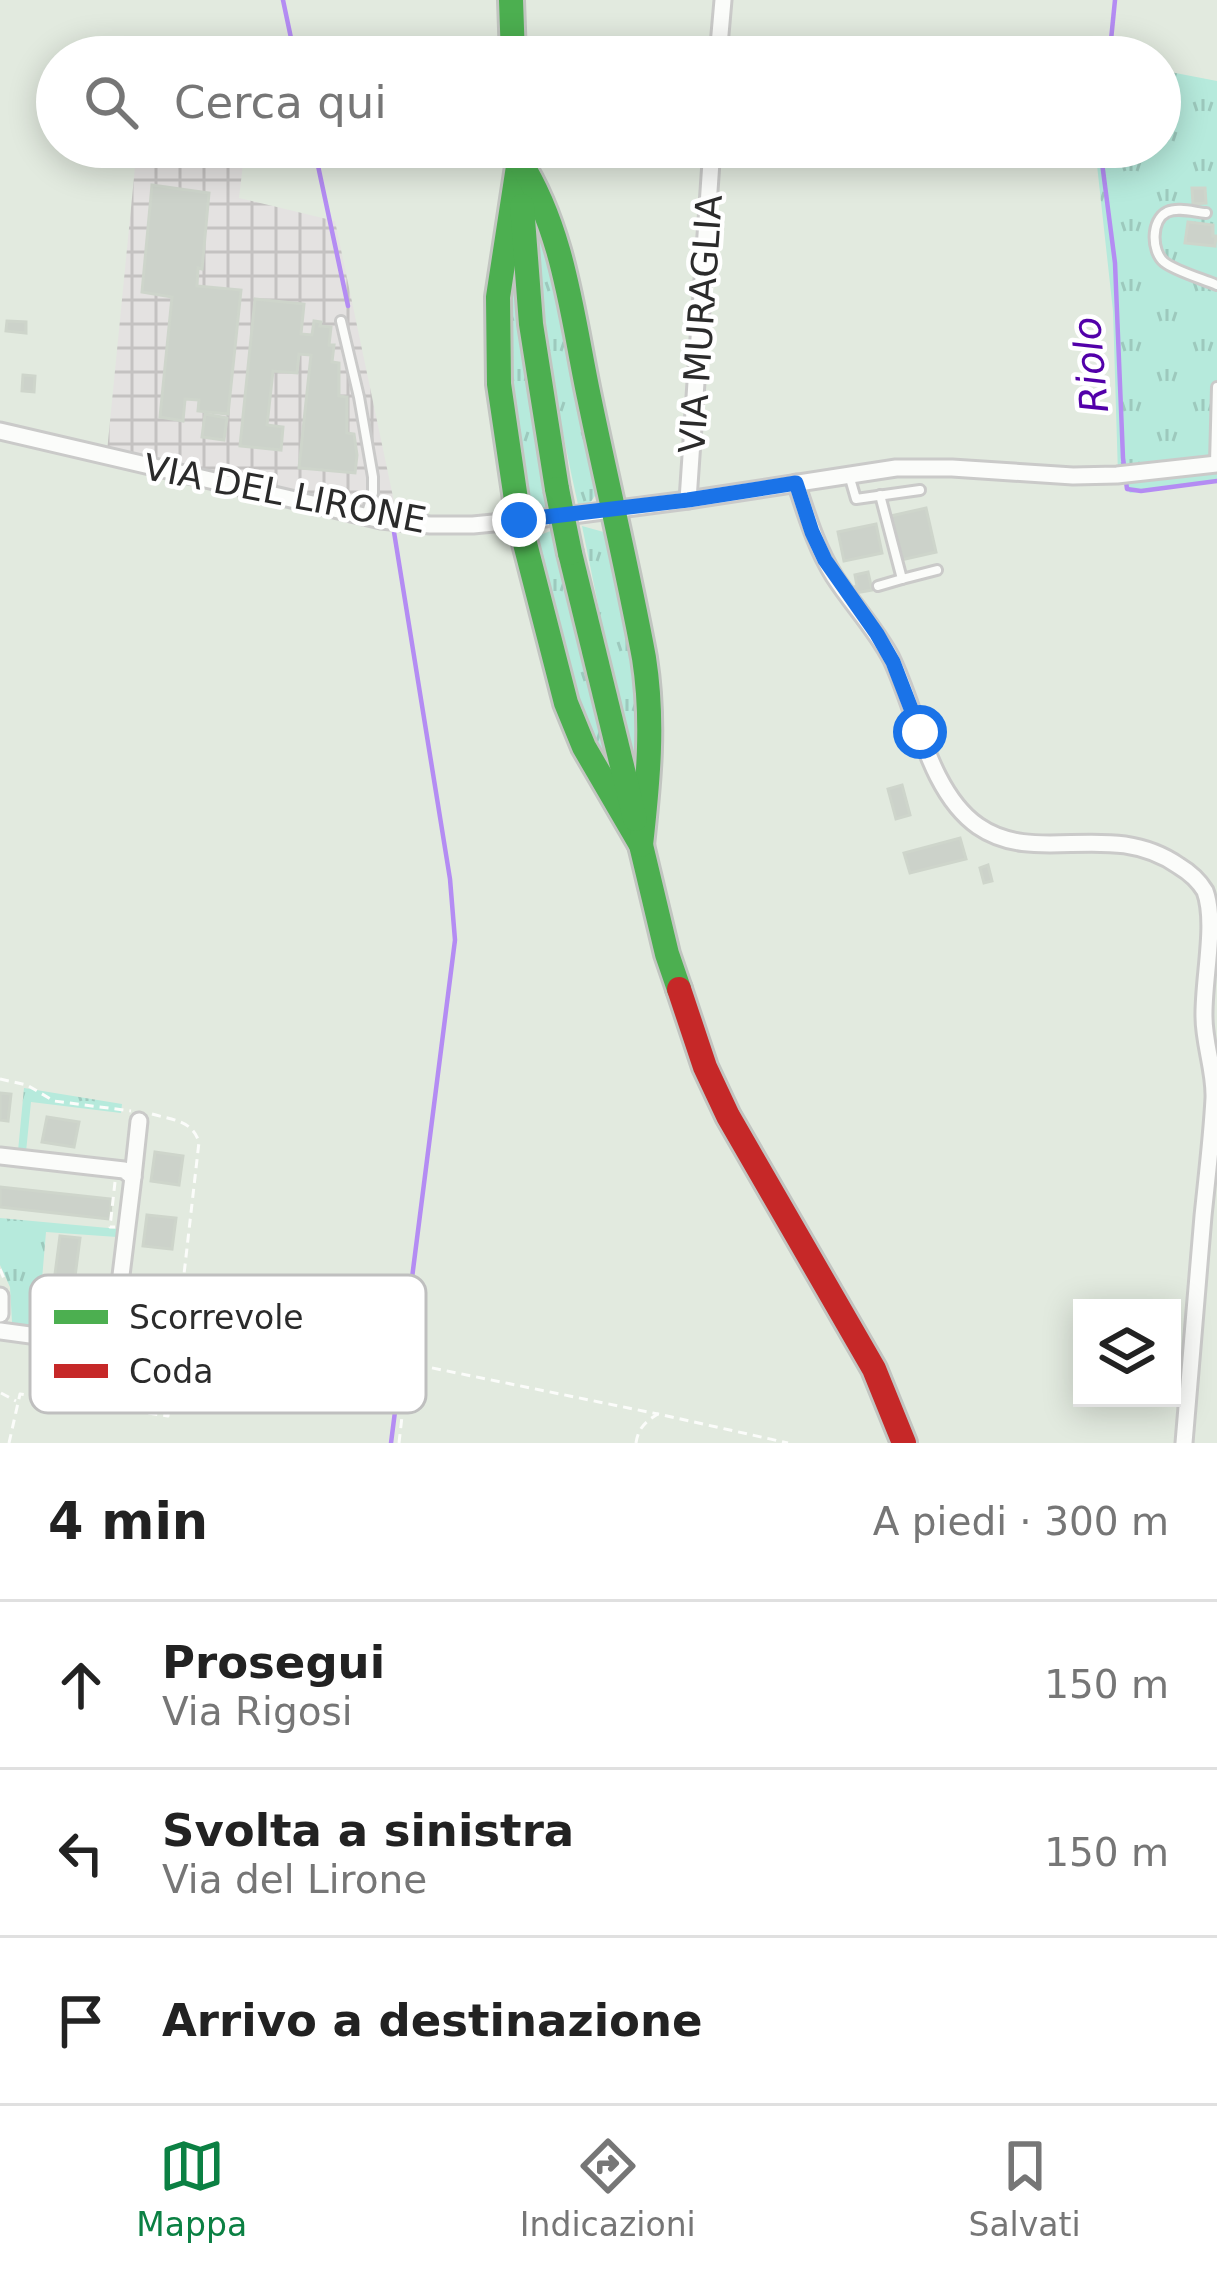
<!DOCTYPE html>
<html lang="it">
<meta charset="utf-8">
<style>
:root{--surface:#fff;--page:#f2f2f2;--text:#222;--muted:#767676;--line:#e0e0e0;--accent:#0b8043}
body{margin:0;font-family:"DejaVu Sans",sans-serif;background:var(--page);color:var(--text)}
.controls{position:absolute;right:36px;bottom:36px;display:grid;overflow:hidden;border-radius:0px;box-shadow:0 6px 30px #0003}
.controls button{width:108px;height:108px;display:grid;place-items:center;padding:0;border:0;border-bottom:3px solid var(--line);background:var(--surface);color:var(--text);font:60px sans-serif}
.stop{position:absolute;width:36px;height:36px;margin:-27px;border:9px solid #1a73e8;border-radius:50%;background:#fff}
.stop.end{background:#1a73e8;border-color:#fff;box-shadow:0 3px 12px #0008}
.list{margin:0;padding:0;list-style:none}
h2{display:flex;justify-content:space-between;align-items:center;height:156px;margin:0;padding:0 48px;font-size:51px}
h2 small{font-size:39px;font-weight:400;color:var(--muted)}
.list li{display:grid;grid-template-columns:78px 1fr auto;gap:36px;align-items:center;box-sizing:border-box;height:168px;padding:0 48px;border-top:3px solid var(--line)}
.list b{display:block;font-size:45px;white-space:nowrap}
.list p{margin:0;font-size:39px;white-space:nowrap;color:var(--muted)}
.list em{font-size:39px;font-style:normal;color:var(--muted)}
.icon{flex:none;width:66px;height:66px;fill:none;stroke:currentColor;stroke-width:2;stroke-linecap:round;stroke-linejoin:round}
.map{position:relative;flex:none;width:1217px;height:1443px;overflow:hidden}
.search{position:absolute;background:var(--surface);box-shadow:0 6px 30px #0003;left:36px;right:36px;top:36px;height:132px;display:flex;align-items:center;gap:30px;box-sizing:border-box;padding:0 42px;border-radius:66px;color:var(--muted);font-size:45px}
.sheet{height:660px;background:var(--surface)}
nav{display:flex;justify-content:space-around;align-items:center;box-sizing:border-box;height:168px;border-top:3px solid var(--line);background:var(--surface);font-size:33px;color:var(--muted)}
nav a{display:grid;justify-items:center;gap:6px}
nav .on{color:var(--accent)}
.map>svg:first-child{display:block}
.industrial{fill:url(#industrial-grid)}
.grass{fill:url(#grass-tufts)}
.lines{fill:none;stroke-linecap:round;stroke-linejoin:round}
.stream{stroke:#b48cf3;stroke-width:4.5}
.building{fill:#ccd2ca;stroke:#ced5cb;stroke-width:3}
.lane-casing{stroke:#cacac9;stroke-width:14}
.street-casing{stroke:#cacac9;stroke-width:21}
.fast-casing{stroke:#c2c5c1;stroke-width:30}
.jam-casing{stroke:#c2c5c1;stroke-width:30}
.path{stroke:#fbfcfa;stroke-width:3;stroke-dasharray:9 6;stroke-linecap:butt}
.lane{stroke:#fbfcfa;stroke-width:8}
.street{stroke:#fbfcfa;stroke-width:15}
.fast{stroke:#4caf50;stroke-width:24}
.jam{stroke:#c62828;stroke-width:24}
.fast-bridge-casing{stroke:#c2c5c1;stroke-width:30;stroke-linecap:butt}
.fast-bridge{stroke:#4caf50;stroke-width:24}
.route{stroke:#1a73e8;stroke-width:15}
.labels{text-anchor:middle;stroke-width:9;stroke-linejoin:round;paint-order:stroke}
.street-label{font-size:36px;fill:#2b2b2b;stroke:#fff}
.water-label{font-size:39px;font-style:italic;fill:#5200a9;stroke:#fff}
.key{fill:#fff;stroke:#bfbfbf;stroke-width:3}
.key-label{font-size:33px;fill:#2b2b2b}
</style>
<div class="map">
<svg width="1217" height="1443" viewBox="0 0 1217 1443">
<defs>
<pattern id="industrial-grid" width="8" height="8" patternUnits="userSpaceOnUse" patternTransform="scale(3)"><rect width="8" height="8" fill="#e4e2e1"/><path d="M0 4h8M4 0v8" fill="none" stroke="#c4c2c1"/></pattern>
<pattern id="grass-tufts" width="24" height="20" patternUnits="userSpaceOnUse" patternTransform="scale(3)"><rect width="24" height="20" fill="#b6eadc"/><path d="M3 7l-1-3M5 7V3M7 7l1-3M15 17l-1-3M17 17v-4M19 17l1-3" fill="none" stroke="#9dc9bd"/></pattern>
</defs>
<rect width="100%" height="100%" fill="#e2eadf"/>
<path class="industrial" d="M137,147H245L239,198L335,221L400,530L307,511L106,462Z"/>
<g class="grass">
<path d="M1160,70L1217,81V482L1130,493L1118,475L1113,311L1095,147H1160Z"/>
<path d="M539,219L550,249L599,490L588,506L579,509C557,413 542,319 533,221Z"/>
<path d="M513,243L551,511L534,510L527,504L503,371Z"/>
<path d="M582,526L611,534L645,711L638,801Z"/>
<path d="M556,529L608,764L606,766L589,743L537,553L540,535Z"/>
<path d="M24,1088L122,1104L121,1113L31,1102L26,1152L18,1151Z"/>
<path d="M0,1218L119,1229L117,1237L46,1232L38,1327L20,1326L12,1322L10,1287L0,1265Z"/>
</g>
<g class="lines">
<g class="stream">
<path d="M283,0L295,57"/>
<path d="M1104,57L1111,40L1115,0"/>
<path d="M314,147L348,306"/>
<path d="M1100,147L1115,263L1123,458L1127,489L1141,491L1217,481"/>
<path d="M391,1443L455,940L450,879L394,532"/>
</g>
</g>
<g class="building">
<path d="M152,185L209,193L202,269L198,268L197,286L241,290L228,414L198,411L199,400L185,399L183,421L160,417L172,297L142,292Z"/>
<path d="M1192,188H1205L1206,203L1193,204Z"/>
<path d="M1188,222L1213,225V236H1216L1215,246L1185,243Z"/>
<path d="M255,299L304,304L301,334L312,335L314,321L321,322L320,326L331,327L329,345H334L332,362L339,363V396L347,397V433L354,434L357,455L355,473L299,468L311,355L299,354L297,373L273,371L267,425L283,427L281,450L240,446Z"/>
<path d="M7,321L26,322V333L6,331Z"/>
<path d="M23,375L35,376L34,392L22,391Z"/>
<path d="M205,414L227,418L224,440L202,437Z"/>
<path d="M926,508L936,552L901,560L891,516Z"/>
<path d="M876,524L882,553L844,561L838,532Z"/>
<path d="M868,572L872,590L855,593L854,587L857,586L855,575Z"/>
<path d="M902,785L910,815L896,819L888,789Z"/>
<path d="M960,838L966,859L910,873L904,853Z"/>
<path d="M988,865L992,881L984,883L980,868Z"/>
<path d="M0,1093L11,1094L8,1121L0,1120Z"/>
<path d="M47,1117L79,1122L74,1147L42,1142Z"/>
<path d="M155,1152L183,1156L179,1185L151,1181Z"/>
<path d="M0,1187L111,1199L110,1219L0,1207Z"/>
<path d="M147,1215L176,1218L172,1249L143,1246Z"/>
<path d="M60,1236L80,1238L69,1323L49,1320Z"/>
</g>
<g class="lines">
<g class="lane-casing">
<g id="lane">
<path d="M1206,213C1194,212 1178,207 1167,212C1151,220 1151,251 1164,262C1175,271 1203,279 1217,285"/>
<path d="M341,321L359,397L373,477V493L366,516"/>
<path d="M1215,463L1217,387"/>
<path d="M849,475L856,499L920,490"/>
<path d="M880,495L902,579L937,570"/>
<path d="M878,586L902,579"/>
</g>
</g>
<g class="street-casing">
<g id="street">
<path d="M718,57L723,0"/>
<path d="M0,431L381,520L430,525H473L565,516L688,500L896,468H952L1073,476L1117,475L1217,464"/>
<path d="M796,483C807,516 816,547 834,576C852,604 875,628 891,658C916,709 929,792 978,826C1037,867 1110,818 1179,866C1189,872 1199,881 1205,891C1217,923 1203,980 1204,1017C1204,1044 1215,1071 1214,1098C1212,1137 1207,1177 1203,1216C1197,1292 1190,1367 1184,1443"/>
<path d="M688,500L712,147"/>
<path d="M0,1156L124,1170L133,1177L113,1341L104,1345L0,1331"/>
<path d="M133,1177L139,1121"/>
<path d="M0,1296V1314"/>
<path d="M104,1345L175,1353"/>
</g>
</g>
<g class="fast-casing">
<g id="fast">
<path d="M511,0L513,57"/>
<path d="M519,160L498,297L499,384L519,520L566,703L584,747L641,845L667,954L679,989"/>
<path d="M519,160C564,231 572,316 589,397C607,484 628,571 644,658C654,722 648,782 641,845"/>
<path d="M522,206L531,324L557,489"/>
<path d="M570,553L635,819"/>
</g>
</g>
<g class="jam-casing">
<path id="jam" d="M679,989L705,1067L728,1116L874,1369L904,1443"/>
</g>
<g class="path">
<path d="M0,1079L27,1085L54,1101L131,1111"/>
<path d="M152,1114C172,1120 192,1120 199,1142L177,1336"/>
<path d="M115,1182L110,1227H115"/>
<path d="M0,1269L5,1281"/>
<path d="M1,1393L16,1401"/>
<path d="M9,1443L20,1394L168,1416L173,1370"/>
<path d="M399,1443L408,1363L658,1414"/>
<path d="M636,1443C638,1428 646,1421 658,1414L788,1443"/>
</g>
<use href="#lane" class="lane"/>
<use href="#street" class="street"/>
<use href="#fast" class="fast"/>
<use href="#jam" class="jam"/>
<g class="fast-bridge-casing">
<path id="fast-bridge" d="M557,489L570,553"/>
</g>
<use href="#fast-bridge" class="fast-bridge"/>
</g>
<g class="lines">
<path class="route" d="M519,520L688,500L796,483L812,532L825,560L877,634L893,662L920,732"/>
</g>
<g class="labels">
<g class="street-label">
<text transform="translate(700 324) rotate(-86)" y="13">VIA MURAGLIA</text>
<text transform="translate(285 493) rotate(11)" y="13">VIA DEL LIRONE</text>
</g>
<g class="water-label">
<text transform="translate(1090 365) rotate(-95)" y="14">Riolo</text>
</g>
</g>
<rect x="30" y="1275" width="396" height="138" rx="18" class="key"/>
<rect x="54" y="1310" width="54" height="14" fill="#4caf50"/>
<rect x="54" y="1364" width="54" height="14" fill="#c62828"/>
<g class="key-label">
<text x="129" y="1329">Scorrevole</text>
<text x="129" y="1383">Coda</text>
</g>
</svg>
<div class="controls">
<button><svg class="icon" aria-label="layers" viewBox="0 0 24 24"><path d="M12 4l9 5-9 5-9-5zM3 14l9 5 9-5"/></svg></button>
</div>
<div class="stop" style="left:920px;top:732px"></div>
<div class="stop end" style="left:519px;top:520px"></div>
<div class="search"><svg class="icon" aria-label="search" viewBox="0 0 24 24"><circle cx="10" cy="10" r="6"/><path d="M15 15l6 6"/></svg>Cerca qui</div>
</div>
<section class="sheet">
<h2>4 min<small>A piedi · 300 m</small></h2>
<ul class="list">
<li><svg class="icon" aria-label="ahead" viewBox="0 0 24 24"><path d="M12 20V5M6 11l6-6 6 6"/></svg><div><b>Prosegui</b><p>Via Rigosi</p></div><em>150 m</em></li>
<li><svg class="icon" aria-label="left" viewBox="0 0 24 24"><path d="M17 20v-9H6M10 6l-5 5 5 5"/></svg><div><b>Svolta a sinistra</b><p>Via del Lirone</p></div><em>150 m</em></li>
<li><svg class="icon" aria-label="arrive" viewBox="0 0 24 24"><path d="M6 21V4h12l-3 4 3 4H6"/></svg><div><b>Arrivo a destinazione</b></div></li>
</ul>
</section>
<nav>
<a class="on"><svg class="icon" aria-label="map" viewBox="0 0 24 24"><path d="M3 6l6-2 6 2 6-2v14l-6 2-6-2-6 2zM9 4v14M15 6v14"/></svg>Mappa</a>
<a><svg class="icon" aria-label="directions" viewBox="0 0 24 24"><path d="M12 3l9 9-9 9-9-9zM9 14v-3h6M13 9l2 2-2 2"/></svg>Indicazioni</a>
<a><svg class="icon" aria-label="saved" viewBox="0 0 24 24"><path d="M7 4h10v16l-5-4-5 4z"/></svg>Salvati</a>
</nav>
